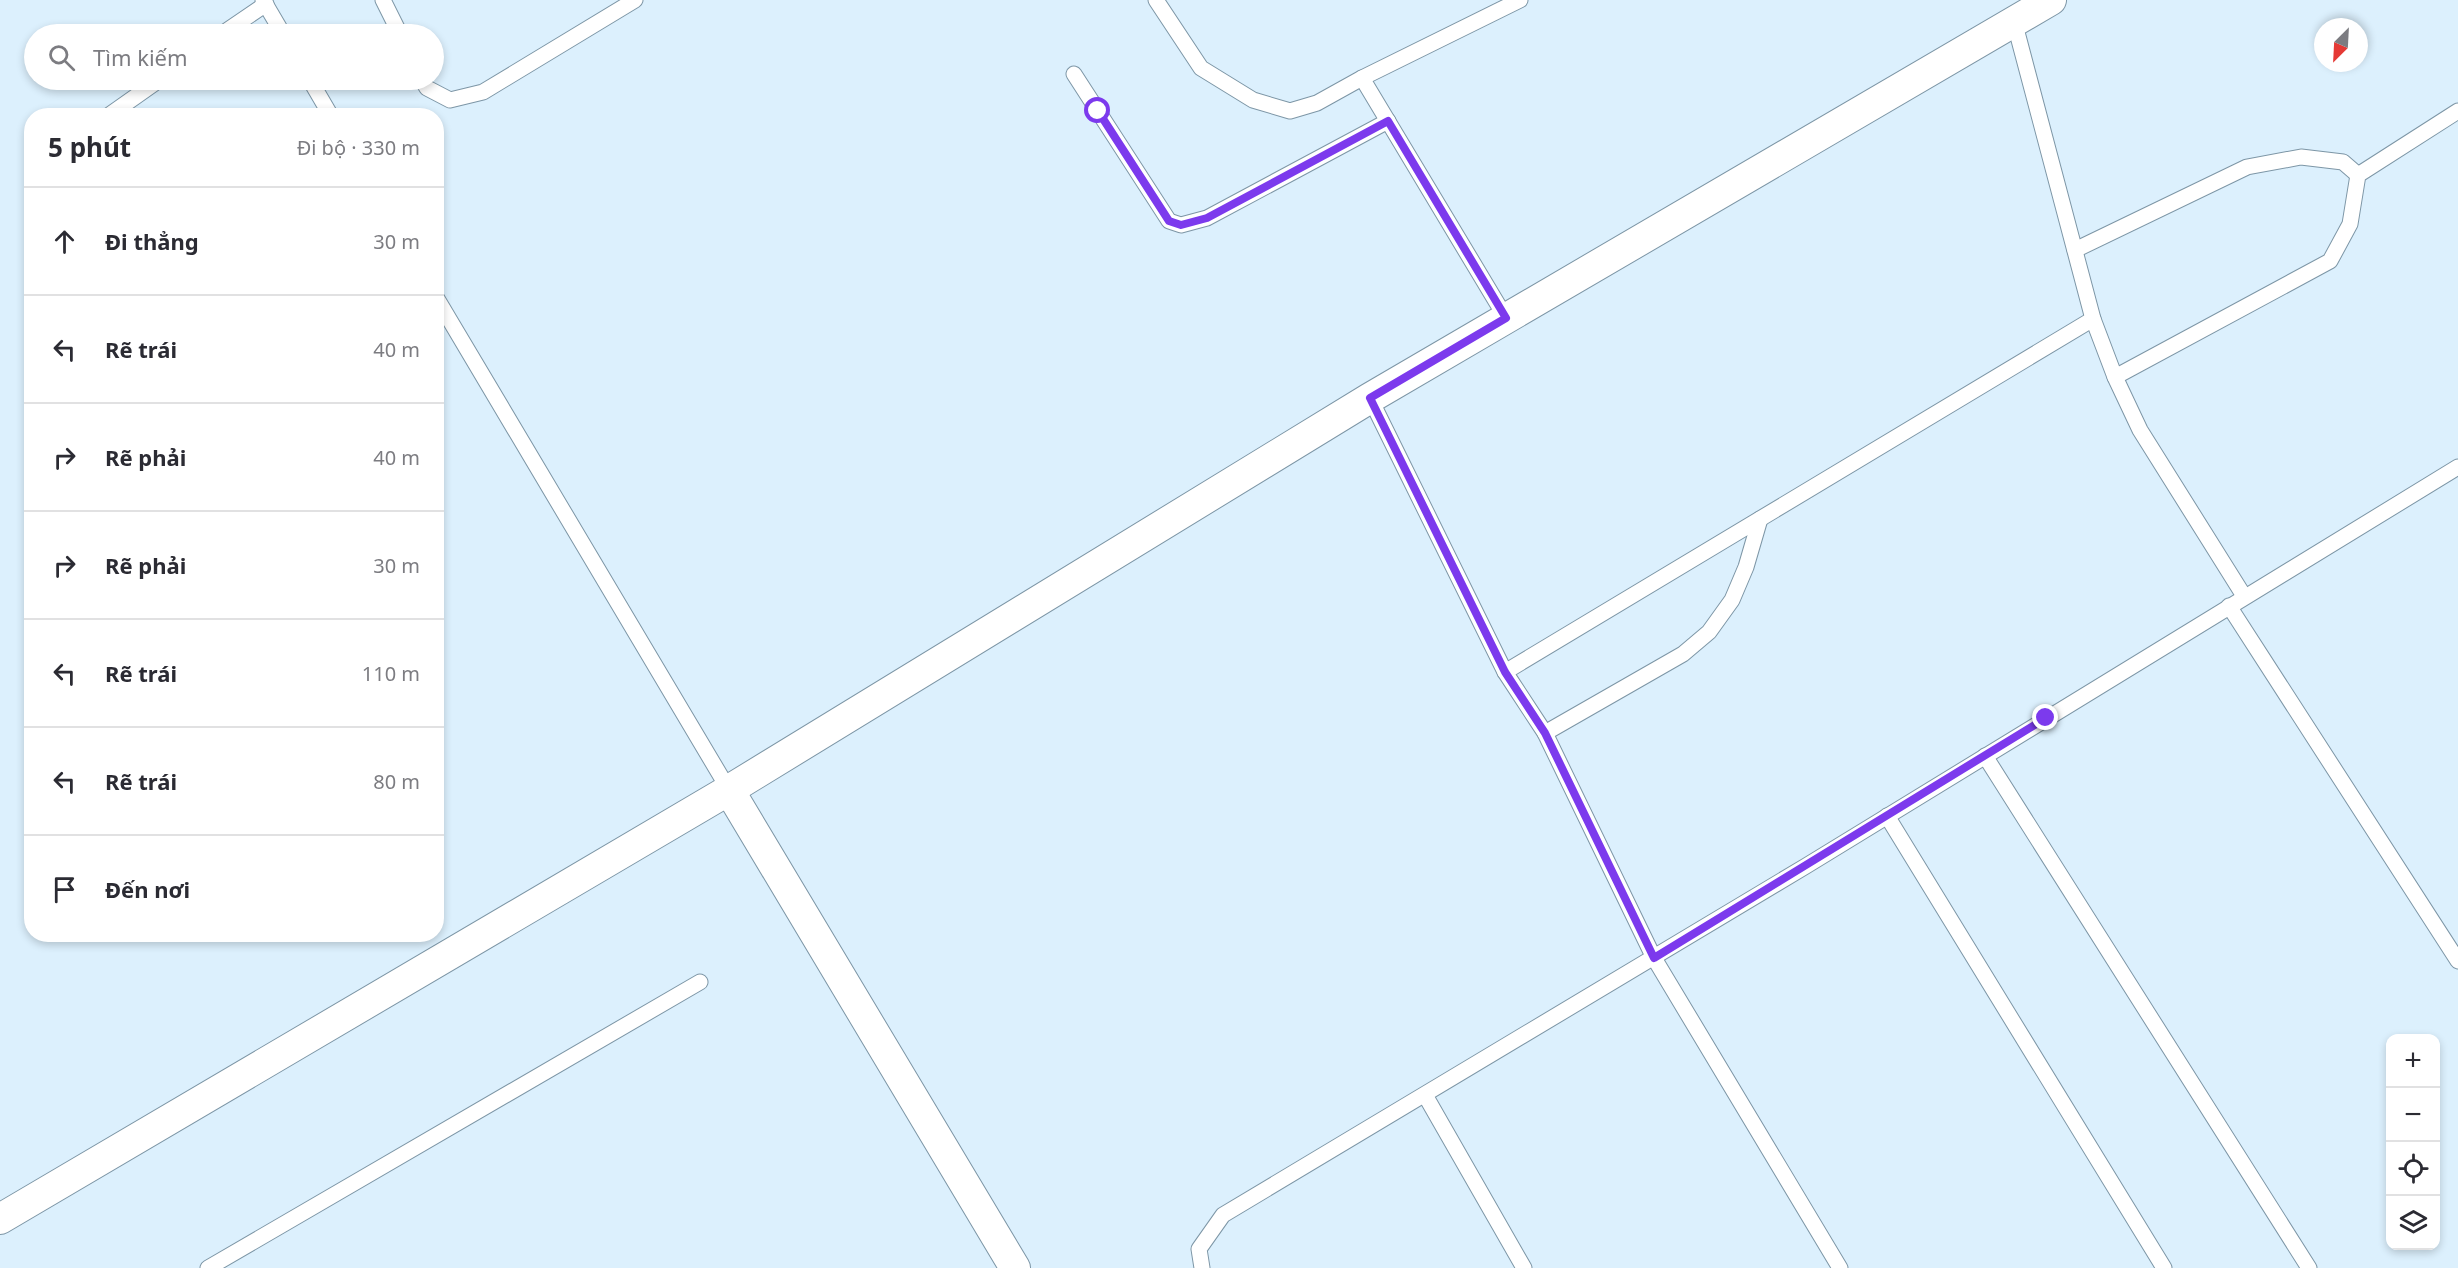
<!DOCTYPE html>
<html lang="vi">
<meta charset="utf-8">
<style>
:root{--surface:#fff;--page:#f7f7f7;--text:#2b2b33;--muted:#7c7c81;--line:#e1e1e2}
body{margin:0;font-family:"Noto Sans",sans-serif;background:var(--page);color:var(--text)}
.controls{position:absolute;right:18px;bottom:18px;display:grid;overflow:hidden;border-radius:12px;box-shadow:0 3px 9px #0003}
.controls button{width:54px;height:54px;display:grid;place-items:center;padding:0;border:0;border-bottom:2px solid var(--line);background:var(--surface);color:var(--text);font:30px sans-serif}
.compass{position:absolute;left:2314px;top:18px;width:54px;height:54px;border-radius:50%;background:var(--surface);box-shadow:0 3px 9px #0003;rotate:204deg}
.stop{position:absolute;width:18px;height:18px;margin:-14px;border:4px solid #7c3aed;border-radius:50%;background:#fff}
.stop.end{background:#7c3aed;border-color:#fff;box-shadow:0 2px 6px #0008}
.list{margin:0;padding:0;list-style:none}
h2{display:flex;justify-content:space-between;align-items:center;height:78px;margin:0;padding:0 24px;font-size:26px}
h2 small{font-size:20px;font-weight:400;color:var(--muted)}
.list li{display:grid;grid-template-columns:39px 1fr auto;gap:18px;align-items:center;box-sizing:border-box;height:108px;padding:0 24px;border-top:2px solid var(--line)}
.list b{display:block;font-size:22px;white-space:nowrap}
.list em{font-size:20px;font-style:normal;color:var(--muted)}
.icon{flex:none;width:33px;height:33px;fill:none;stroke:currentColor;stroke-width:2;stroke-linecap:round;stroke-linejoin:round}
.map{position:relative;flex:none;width:2458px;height:1268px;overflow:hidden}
.search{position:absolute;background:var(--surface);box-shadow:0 3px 9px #0003;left:24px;top:24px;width:420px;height:66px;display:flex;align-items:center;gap:15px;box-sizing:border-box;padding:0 21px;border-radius:33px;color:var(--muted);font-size:22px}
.panel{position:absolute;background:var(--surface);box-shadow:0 3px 9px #0003;left:24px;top:108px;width:420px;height:834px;border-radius:24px}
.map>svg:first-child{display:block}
.built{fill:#dcf0fd;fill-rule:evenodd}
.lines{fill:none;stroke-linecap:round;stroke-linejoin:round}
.lane-casing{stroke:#7d96a6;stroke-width:17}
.street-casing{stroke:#7d96a6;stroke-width:32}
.lane{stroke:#fff;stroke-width:15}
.street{stroke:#fff;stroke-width:30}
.route{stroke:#7c3aed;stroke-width:8}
</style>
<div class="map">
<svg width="2458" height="1268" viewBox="0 0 2458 1268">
<rect width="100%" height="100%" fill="#f5fafe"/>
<path class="built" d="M0,0H2458V1268H0ZM2323,27H2359V63H2323ZM34,34H434V80H34ZM32,116H436V934H32ZM2390,1038H2436V1246H2390Z"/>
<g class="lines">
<g class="lane-casing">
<g id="lane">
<path d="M263,0L283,34"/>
<path d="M383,0L400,34"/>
<path d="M1156,0L1201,68L1253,100L1290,111L1317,103L1362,78"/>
<path d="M2014,21L2093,319L2115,377L2140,430L2244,596"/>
<path d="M222,34L266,4"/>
<path d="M1074,74L1169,221L1181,225L1207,218L1388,121"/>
<path d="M310,80L331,116"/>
<path d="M422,80L427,88L450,100L483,92L635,0"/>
<path d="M108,116L159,80"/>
<path d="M2075,250L2247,167L2301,157L2343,162L2358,175"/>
<path d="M436,297L729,790"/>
<path d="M1506,318L1362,78L1520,0"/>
<path d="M2115,377L2330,261L2350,224L2358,175L2458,111"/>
<path d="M1370,398L1505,672L1545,733L1654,958L1840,1268"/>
<path d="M2229,606L2458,961"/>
<path d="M1505,672L2093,319"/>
<path d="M1545,733L1683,654L1709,632L1732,600L1746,567L1760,519"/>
<path d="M1985,756L2309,1268"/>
<path d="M1887,816L2164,1268"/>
<path d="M1425,1095L1524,1268"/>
<path d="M208,1268L700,982"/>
<path d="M1202,1268L1199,1249L1223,1215L1806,866L2458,467"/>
</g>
</g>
<g class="street-casing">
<g id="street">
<path d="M729,790L1015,1268"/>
<path d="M0,1219L729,790L1370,398L2051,0"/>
</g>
</g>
<use href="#lane" class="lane"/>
<use href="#street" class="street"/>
</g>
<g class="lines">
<path class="route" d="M1098,111L1169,221L1181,225L1207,218L1388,121L1506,318L1370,398L1505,672L1545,733L1654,958L2046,718"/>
</g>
</svg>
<div class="controls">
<button>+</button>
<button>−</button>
<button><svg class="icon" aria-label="locate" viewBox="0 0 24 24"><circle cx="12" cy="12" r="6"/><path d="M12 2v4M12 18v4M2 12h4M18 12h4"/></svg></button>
<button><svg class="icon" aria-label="layers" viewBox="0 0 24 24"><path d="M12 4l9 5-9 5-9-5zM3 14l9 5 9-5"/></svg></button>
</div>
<svg class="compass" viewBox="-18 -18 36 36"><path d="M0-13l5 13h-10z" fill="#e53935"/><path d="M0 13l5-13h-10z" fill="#7c7c81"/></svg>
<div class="stop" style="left:1098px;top:111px"></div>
<div class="stop end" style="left:2046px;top:718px"></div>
<div class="search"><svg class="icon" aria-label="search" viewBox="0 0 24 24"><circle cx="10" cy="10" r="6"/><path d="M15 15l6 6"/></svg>Tìm kiếm</div>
<section class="panel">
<h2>5 phút<small>Đi bộ · 330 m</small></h2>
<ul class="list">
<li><svg class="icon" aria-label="ahead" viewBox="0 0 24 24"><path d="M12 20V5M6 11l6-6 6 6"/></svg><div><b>Đi thẳng</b></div><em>30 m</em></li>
<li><svg class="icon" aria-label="left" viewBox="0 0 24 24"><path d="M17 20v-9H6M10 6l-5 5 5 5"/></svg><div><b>Rẽ trái</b></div><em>40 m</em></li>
<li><svg class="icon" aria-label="right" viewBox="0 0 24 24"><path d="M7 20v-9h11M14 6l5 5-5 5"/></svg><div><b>Rẽ phải</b></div><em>40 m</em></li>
<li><svg class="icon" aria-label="right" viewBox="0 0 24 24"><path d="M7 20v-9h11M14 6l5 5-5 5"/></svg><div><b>Rẽ phải</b></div><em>30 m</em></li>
<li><svg class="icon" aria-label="left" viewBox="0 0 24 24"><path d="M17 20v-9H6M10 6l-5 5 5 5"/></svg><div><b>Rẽ trái</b></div><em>110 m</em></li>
<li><svg class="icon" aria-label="left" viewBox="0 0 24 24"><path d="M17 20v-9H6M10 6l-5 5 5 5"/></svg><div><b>Rẽ trái</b></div><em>80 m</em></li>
<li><svg class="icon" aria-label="arrive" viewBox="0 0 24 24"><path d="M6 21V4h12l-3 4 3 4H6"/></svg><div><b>Đến nơi</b></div></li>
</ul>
</section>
</div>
